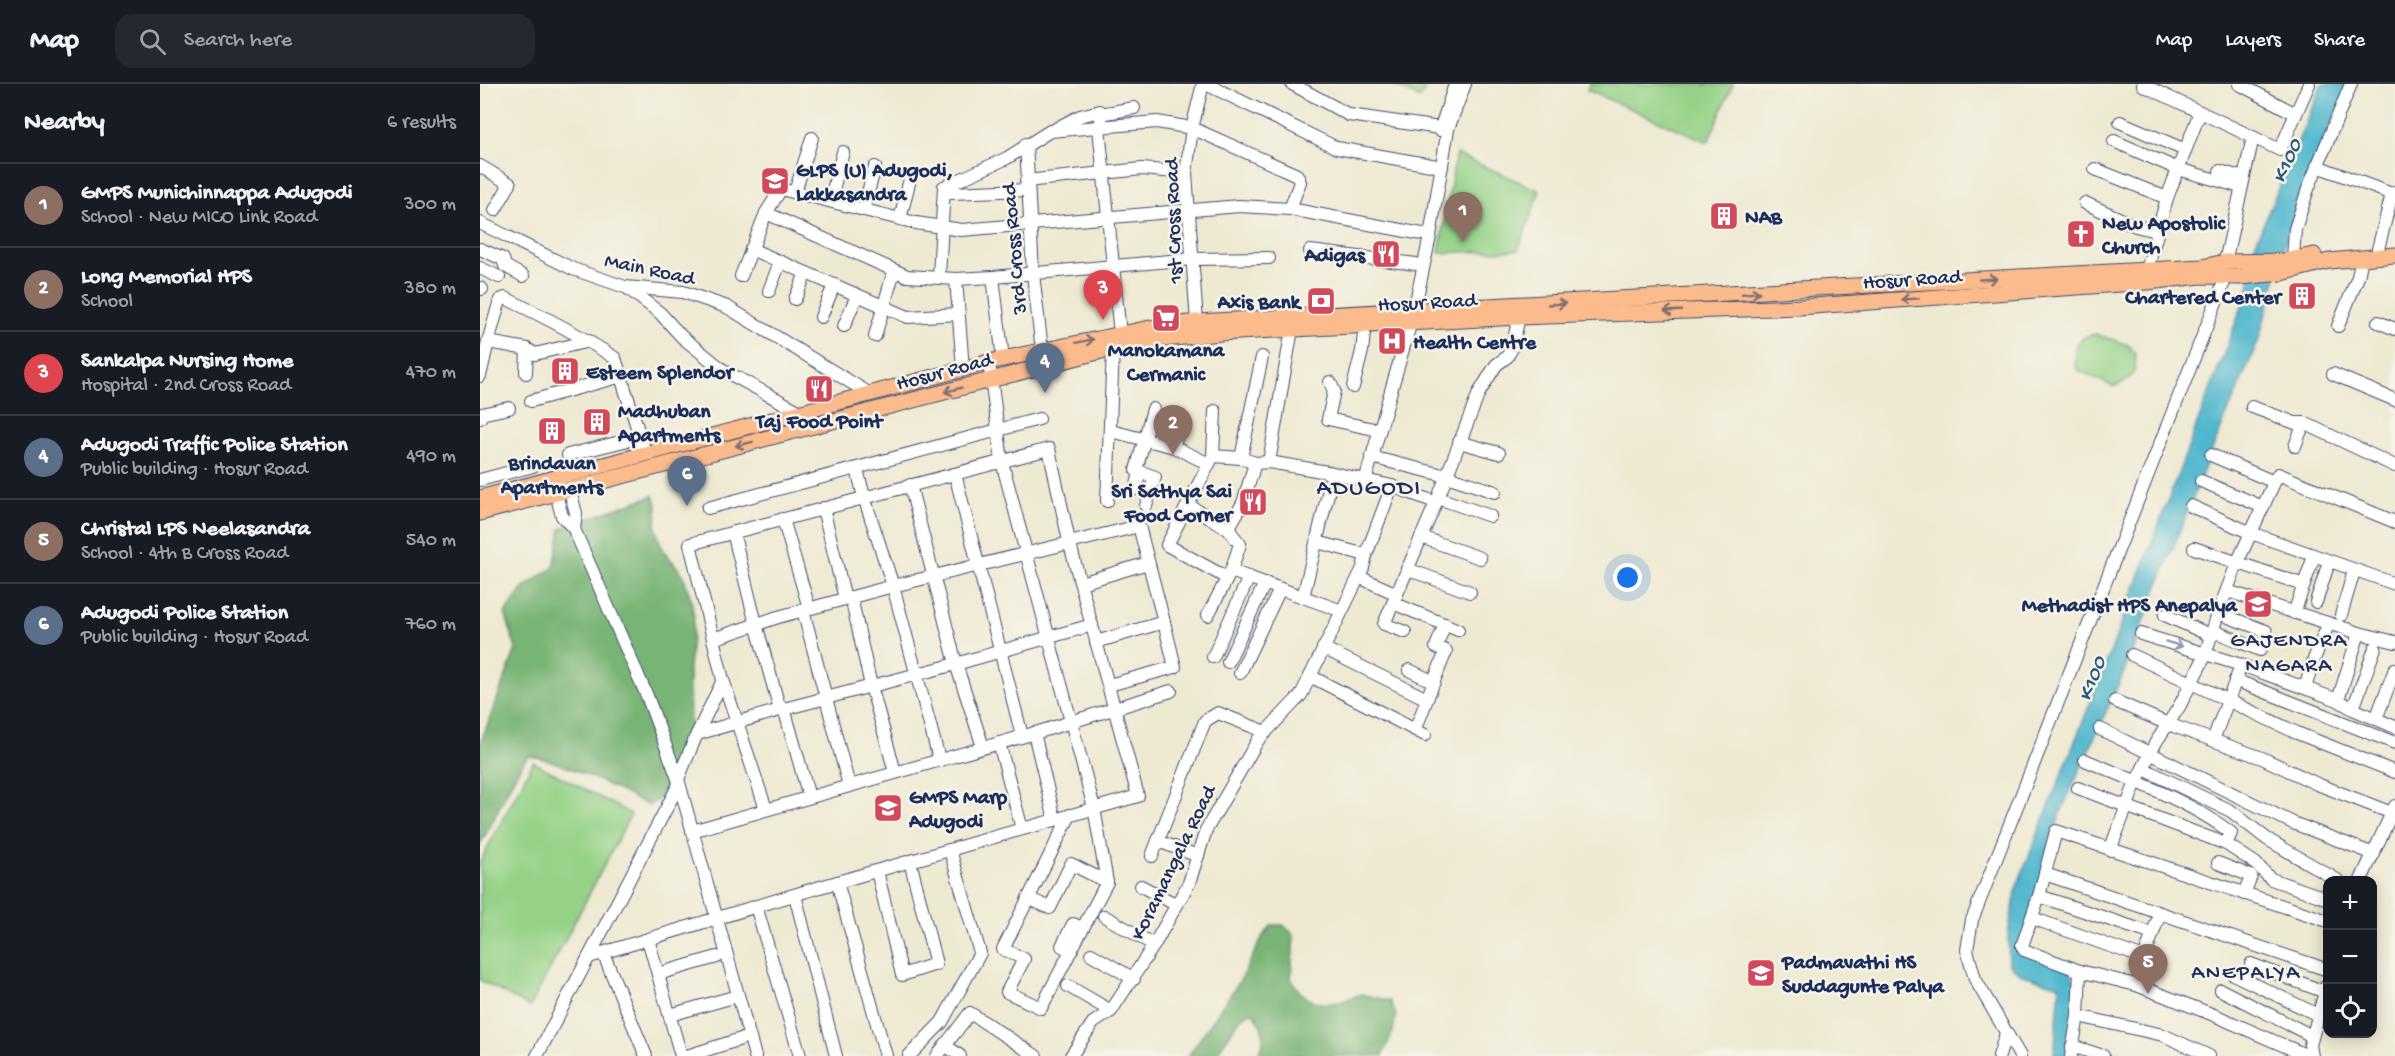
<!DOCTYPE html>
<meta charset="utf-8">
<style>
:root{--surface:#171b24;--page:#242831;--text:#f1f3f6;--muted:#9ea1a6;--line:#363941;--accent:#7c3aed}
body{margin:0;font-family:"Gochi Hand",sans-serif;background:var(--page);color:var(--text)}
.controls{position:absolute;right:18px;bottom:18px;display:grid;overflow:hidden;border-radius:12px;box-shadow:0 3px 15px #0003}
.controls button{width:54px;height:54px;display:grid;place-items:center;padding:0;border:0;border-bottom:2px solid var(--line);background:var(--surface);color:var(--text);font:30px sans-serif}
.you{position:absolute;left:1148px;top:494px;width:21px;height:21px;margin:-15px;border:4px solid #fff;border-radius:50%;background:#1a73e8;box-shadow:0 0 0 9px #1a73e833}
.badge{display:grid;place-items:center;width:39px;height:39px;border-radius:50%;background:var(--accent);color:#fff;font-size:20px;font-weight:700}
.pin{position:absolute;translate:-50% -50px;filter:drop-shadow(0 2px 3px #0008)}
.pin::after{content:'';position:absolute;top:32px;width:21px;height:18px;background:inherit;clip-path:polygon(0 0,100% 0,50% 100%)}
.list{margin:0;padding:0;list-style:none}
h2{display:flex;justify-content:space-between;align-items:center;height:78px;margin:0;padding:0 24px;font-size:26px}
h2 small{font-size:20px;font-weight:400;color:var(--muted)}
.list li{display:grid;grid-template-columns:39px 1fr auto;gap:18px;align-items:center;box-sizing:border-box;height:84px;padding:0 24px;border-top:2px solid var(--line)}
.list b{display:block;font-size:22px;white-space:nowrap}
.list p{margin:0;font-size:20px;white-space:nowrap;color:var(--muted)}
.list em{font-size:20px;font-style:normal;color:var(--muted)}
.icon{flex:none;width:33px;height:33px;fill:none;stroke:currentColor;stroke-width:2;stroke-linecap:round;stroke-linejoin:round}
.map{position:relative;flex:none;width:1915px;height:972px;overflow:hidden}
header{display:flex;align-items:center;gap:36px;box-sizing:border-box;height:84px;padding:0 30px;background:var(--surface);border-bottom:2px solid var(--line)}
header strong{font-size:28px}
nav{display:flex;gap:33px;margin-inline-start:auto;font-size:21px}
.search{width:420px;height:54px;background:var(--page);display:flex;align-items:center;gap:15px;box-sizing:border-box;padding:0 21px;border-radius:18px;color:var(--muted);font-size:22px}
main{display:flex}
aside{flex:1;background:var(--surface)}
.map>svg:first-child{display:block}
.green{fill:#95d287;stroke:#588072;stroke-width:1.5}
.forest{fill:#78b474;stroke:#4a7269;stroke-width:1.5}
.water{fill:#4fb7cd;stroke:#357396;stroke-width:1.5}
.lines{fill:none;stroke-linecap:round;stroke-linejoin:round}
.minor-casing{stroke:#3b4b6f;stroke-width:14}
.major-casing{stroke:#3b4b6f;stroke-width:17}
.minor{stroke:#fff;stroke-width:12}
.major{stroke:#fbbb8c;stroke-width:15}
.oneway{stroke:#806e73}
.oneway2{stroke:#8d97ae}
.labels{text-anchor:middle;stroke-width:5;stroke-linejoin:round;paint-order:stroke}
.poi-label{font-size:21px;font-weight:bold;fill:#1b2f5e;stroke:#f7f3e8;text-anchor:start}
.street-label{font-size:21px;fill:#1b2f5e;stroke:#f7f3e8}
.water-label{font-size:22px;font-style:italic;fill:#2b587f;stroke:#f7f3e8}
.neighbourhood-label{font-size:22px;letter-spacing:1.5px;fill:#1b2f5e;stroke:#f7f3e8}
.quarter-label{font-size:24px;letter-spacing:1.5px;fill:#1b2f5e;stroke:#f7f3e8}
</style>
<header>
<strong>Map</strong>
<div class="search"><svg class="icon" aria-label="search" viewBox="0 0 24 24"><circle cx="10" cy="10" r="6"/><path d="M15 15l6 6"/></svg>Search here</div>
<nav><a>Map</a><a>Layers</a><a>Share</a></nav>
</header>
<main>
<aside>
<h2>Nearby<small>6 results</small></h2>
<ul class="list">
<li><span class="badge" style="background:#8d6e63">1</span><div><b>GMPS Munichinnappa Adugodi</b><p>School · New MICO Link Road</p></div><em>300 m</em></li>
<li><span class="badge" style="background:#8d6e63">2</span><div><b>Long Memorial HPS</b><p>School</p></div><em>380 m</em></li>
<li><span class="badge" style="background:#e0444e">3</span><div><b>Sankalpa Nursing Home</b><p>Hospital · 2nd Cross Road</p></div><em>470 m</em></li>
<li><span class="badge" style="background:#5c6f8a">4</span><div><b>Adugodi Traffic Police Station</b><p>Public building · Hosur Road</p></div><em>490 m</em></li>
<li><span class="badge" style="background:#8d6e63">5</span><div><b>Christal LPS Neelasandra</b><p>School · 4th B Cross Road</p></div><em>540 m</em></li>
<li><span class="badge" style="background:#5c6f8a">6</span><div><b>Adugodi Police Station</b><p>Public building · Hosur Road</p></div><em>760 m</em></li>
</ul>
</aside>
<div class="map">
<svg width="1915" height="972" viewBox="0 0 1915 972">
<rect width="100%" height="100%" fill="#f7f3e8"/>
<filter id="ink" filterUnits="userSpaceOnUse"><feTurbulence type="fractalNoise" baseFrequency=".0167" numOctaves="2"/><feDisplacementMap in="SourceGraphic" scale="12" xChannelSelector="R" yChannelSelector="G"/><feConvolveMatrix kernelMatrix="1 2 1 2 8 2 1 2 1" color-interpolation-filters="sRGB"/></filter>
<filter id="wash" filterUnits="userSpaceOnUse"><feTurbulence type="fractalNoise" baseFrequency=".008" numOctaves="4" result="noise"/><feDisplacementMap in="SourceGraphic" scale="24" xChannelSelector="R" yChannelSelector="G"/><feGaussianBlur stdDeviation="1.35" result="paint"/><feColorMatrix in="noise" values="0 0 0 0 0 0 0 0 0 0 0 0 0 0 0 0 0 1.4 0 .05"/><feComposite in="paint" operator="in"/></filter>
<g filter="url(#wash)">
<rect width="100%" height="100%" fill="#eee9d1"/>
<g class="green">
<path d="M912,0H947L940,15Z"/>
<path d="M1110,0H1253L1228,58L1107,6Z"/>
<path d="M976,70L1060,107L1038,166L959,169Z"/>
<path d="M1615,250L1648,261L1656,272L1655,286L1648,296L1634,303L1598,286L1595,279V262L1604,253Z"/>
<path d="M53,678L151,730L50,923L0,896V778Z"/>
</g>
<g class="forest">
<path d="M174,411L177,421L176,445L180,458L184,467L203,490L211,515L214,533L209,584L210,643L199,678L181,714L170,721C158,718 151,712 140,707C118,696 72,674 48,672C27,699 18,732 0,760V660L36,565L25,529L44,503L74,483L81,444Z"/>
<path d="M792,841H803L814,851L811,895L819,907L831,916L845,920L860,918L881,910L910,917L916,931L913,947L902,972H776C789,957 783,941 772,927L760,935L735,972H708L761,895L783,852Z"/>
</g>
<path class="water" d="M1842,0H1868L1809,145L1778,258L1728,375L1644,588L1580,730L1539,865C1554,871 1574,876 1587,885C1605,898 1592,952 1589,972H1574L1580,902L1543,891L1529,881L1528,850L1537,802L1625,582L1770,201L1773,165Z"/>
</g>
<g filter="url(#ink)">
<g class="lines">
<g class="minor-casing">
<g id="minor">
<path d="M726,0L857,64L962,83"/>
<path d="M812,0L869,31L967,45"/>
<path d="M1759,0L1816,30"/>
<path d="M1663,1L1800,66L1829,0"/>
<path d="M621,30L654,24"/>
<path d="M1640,38L1705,66"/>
<path d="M577,44L600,32L620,27L622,44"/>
<path d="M619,44L640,250"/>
<path d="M960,46L975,0"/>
<path d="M1634,57L1698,85L1761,103"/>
<path d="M546,60L553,190L562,266"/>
<path d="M0,82L30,100L15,126"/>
<path d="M1837,82L1912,110"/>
<path d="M1615,85L1687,114"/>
<path d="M1740,87L1763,94"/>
<path d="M546,97L662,85L706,89"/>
<path d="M464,103L527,74L570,47L677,38L712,44L817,91L820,98L810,125"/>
<path d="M464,103L472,109L547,106"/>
<path d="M315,108L332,54"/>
<path d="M350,117L363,68"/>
<path d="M1605,119L1656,142L1676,147"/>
<path d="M383,126L395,83"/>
<path d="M286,129L427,192L476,195L513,193L712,175L789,174"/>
<path d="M420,135L430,95"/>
<path d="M0,139L93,185L145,203L203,208L247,223L390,310"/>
<path d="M0,165L23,175L25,182L43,192"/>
<path d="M271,165L428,233L479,230"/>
<path d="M1898,165L1912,110L1915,108"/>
<path d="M830,167L936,180"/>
<path d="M1813,175L1815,145L1828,105L1871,0"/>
<path d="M1745,178L1773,53"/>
<path d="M0,184L19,193"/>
<path d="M1667,186L1687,114L1720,28"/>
<path d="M261,192L286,129L301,105L436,139L482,146L759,122L810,125L942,150"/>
<path d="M459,192L464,103"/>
<path d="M513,193L523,275"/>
<path d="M476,195L483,285"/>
<path d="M146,203L180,229L202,253L243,286L322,329"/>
<path d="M0,204L2,205"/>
<path d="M289,207L300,178"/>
<path d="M315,215L326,189"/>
<path d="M341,233L354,201"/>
<path d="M717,238L706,89L712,44L723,0"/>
<path d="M1898,238L1915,245"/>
<path d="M364,242L377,211"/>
<path d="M1858,242L1878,193L1882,174"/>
<path d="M395,252L414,187"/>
<path d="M109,257L55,270L47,265L8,258L20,216L25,214C63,232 100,251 135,274L165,368"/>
<path d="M509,278L522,378L614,724L627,798L561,924L527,908L544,875L523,865L590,731"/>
<path d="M46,289L47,265"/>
<path d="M1853,290L1915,316"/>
<path d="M0,292L8,258"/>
<path d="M850,298L854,307L848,335L898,346"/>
<path d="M873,303L882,267L885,241"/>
<path d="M51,317L142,292"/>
<path d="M1772,323L1815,339H1824L1915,382"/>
<path d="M735,327L733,372L687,461L747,494"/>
<path d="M0,334L1,330L29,324"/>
<path d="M631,347L694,363L729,380"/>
<path d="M979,358L1019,369"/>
<path d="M1815,362L1824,339"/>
<path d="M694,363L700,336"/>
<path d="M1731,371L1794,398"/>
<path d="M733,372L761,374L775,379L789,378L853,389L912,402L955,418"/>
<path d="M891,373L967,392L1015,408"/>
<path d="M761,374L782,273"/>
<path d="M789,378L812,245"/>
<path d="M377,385L384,413L413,502L459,675"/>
<path d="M92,389L88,371L152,355L161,358"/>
<path d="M475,390L542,652"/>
<path d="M0,396L53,382"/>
<path d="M885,397L934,227L950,152L968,45L985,0"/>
<path d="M1721,397L1783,423"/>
<path d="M430,401L476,580L503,663"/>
<path d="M656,405L660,388"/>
<path d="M90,407L96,429L94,445"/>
<path d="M76,410L82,432L94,445L167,612L198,695L275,972"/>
<path d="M958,414L1010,432"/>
<path d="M627,417L633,264"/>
<path d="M708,421L748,445L760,460L751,487"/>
<path d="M666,422L675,393L656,386L673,325"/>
<path d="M1711,422L1771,449L1915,500"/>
<path d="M228,424L559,335"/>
<path d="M343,424L365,515"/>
<path d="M303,435L329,524"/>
<path d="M748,445L763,419L775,379"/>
<path d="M253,448L276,540L300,626"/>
<path d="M941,453L1000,474"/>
<path d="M837,458L886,471"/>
<path d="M1714,464L1824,501"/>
<path d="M927,485L990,508"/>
<path d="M879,493L917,510"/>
<path d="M601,499L668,479"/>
<path d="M1747,507L1879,549"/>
<path d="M371,513L391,602L415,688"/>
<path d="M823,513L853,389"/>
<path d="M1836,518L1849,478"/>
<path d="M913,519L978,546"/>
<path d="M323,526L369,702"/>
<path d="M1738,529L1786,547"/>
<path d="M1814,529L1834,472"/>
<path d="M728,531L751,487L862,527"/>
<path d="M1685,531L1732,552"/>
<path d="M1861,531L1874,487"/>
<path d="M1734,547L1780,566"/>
<path d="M925,548L904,540L958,414L999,309L1016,281L1027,273L1032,264L1039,233"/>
<path d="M1661,550L1761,581L1858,616L1873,625L1915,643"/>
<path d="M233,555L298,533L413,502L659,442L684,538L616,558"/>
<path d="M843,564L947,615L936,644"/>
<path d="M1652,571L1817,649L1915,688"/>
<path d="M733,573L769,493"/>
<path d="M748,578L785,499"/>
<path d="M929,586L954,598"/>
<path d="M760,589L800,505"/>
<path d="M830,592L945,651"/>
<path d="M1755,596L1915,659"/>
<path d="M629,601L695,583L684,538"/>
<path d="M1825,604L1834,575L1848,541"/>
<path d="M947,615L966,567L956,563L965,540"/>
<path d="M1858,616L1879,549L1915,558"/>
<path d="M1635,617L1688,640L1782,674L1837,700L1912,729"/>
<path d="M304,624L329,713"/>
<path d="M1873,625L1895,564"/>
<path d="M1896,635L1915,585"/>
<path d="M1620,645L1813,739L1894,770"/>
<path d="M554,649L575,736"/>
<path d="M217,650L243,596"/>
<path d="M1733,656L1758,590"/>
<path d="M519,659L542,745"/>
<path d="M1664,685L1751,727L1787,755L1857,796"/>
<path d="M198,695L217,650L300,626L476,580L612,541"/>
<path d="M1598,704L1746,760L1751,749C1713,719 1650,695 1605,676"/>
<path d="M212,747L562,647L691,607"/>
<path d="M678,757L718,772"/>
<path d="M1746,760L1775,779L1791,795L1848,815"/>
<path d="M1630,766L1656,698L1676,658L1699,623L1724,574L1738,529L1758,477L1798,390L1915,438"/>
<path d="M672,772L725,637L738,629L786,648"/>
<path d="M1738,779L1771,792L1764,810"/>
<path d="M397,787L422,891L456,880L430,777"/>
<path d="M1565,790L1848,886"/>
<path d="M1881,796L1915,722"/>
<path d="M357,798L406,972"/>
<path d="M661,802L697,821"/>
<path d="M315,811L356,972"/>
<path d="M1559,812L1673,850"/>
<path d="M548,814L570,824L591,780L627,798"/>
<path d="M276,822L320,972"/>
<path d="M624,832L674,861"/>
<path d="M1552,834L1664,874L1680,829"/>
<path d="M168,855L201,972"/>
<path d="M591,867L582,862L593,840L603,844"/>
<path d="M123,869L166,972"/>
<path d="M611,870L654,895"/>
<path d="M109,873L340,803L658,712L589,457L569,365L210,460L243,596L286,725"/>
<path d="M1771,880L1845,908"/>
<path d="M1600,887L1544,866L1542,862L1559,812L1576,747L1848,837"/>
<path d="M178,890L237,873"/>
<path d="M1753,890L1838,931"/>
<path d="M588,902L631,927"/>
<path d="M1741,906L1832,952"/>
<path d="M190,931L250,914"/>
<path d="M1598,932L1683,951L1729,972"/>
<path d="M465,961L480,972"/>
<path d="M1592,962L1623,972"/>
<path d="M57,972L198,702"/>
<path d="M207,972L261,955"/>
<path d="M429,972L462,938L500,869L470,766"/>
<path d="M457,972L490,929L556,972"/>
<path d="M591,972L613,939L631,927L674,861L709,799L726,746L778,656L821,611L883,484L886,471L912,402"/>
<path d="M1519,972L1526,949"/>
<path d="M1540,972L1495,895L1487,866L1492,836L1746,193"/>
<path d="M1591,972L1598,932L1600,887L1656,901L1734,931L1828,972"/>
<path d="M1832,972L1830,961L1847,901"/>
</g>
</g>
<g class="major-casing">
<g id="major">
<path d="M0,414L509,278L675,243L717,238L1667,186L1722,183L1745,178L1803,177L1834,171"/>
<path d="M0,429L633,264L676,256L740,249L1039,233L1319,223L1668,198L1720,192L1760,193L1802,189L1849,177L1915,171"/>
</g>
</g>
<use href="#minor" class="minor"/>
<use href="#major" class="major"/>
</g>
<defs><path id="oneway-shaft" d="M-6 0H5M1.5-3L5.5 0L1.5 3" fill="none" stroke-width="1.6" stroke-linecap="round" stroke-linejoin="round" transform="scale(1.5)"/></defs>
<g class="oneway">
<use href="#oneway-shaft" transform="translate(1508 195) rotate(-3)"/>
<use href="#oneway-shaft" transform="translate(1271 209) rotate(-5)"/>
<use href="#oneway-shaft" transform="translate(1430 215) rotate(176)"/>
<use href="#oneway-shaft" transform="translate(1077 220) rotate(-3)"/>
<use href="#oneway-shaft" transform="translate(1193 227) rotate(178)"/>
<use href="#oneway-shaft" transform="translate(605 257) rotate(-12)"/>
<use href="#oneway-shaft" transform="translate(473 306) rotate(165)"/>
<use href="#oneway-shaft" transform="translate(264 360) rotate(166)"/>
</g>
<use class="oneway2" href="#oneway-shaft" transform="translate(1694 560) rotate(17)"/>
</g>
<defs>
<g id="school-square" transform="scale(1.5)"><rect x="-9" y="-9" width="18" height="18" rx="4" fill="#d1495b" stroke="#f7f3e8"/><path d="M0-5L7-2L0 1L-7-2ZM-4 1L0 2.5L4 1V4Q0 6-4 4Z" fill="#fff"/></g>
<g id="building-square" transform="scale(1.5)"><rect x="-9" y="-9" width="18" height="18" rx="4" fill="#d1495b" stroke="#f7f3e8"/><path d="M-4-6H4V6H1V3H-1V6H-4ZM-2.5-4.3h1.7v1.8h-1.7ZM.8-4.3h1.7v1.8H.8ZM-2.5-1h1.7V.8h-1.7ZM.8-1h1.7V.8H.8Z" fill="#fff"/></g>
<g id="church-square" transform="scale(1.5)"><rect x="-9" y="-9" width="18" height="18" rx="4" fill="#d1495b" stroke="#f7f3e8"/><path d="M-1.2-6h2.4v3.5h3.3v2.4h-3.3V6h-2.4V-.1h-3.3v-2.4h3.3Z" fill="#fff"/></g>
<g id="restaurant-square" transform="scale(1.5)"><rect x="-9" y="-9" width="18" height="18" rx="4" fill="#d1495b" stroke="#f7f3e8"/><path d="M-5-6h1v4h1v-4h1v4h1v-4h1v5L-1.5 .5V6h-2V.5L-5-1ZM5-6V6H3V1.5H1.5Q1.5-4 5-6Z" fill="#fff"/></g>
<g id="bank-square" transform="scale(1.5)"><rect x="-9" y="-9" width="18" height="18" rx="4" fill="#d1495b" stroke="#f7f3e8"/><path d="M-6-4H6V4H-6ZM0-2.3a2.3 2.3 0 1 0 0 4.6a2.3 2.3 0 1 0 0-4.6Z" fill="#fff"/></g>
<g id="supermarket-square" transform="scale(1.5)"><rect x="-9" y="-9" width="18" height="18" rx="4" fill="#d1495b" stroke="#f7f3e8"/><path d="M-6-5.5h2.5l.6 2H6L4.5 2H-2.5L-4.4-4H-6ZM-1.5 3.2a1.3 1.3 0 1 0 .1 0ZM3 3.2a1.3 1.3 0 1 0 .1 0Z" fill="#fff"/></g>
<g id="hospital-square" transform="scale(1.5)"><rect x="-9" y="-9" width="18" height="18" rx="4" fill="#d1495b" stroke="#f7f3e8"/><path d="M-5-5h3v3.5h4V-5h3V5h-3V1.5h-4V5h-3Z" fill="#fff"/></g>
</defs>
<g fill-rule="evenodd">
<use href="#school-square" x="295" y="97"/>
<use href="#building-square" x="1244" y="132"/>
<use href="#church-square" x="1601" y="150"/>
<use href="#restaurant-square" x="906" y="170"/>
<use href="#building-square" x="1822" y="212"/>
<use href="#bank-square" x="841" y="217"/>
<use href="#supermarket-square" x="686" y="234"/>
<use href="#hospital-square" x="912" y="257"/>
<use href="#building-square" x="85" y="287"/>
<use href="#restaurant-square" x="339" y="305"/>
<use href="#building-square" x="117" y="338"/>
<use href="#building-square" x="72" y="347"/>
<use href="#restaurant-square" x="773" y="418"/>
<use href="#school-square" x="1778" y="520"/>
<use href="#school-square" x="408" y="724"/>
<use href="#school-square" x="1281" y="889"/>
</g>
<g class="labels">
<g class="poi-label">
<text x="316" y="92">GLPS (U) Adugodi,<tspan x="316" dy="24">Lakkasandra</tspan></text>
<text x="1265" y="139">NAB</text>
<text x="1622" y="145">New Apostolic<tspan x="1622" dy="24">Church</tspan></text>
<text x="885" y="177" text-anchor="end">Adigas</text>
<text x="1801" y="219" text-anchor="end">Chartered Center</text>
<text x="820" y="224" text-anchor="end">Axis Bank</text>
<text x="933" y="264">Health Centre</text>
<text x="686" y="272" text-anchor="middle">Manokamana<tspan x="686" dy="24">Cermanic</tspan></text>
<text x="106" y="294">Esteem Splendor</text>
<text x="138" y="333">Madhuban<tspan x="138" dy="24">Apartments</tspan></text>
<text x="339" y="343" text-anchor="middle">Taj Food Point</text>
<text x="72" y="385" text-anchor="middle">Brindavan<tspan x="72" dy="24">Apartments</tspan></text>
<text x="752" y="413" text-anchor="end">Sri Sathya Sai<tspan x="752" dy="24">Food Corner</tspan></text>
<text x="1757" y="527" text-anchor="end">Methadist HPS Anepalya</text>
<text x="429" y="719">GMPS Marp<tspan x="429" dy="24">Adugodi</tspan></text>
<text x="1302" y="884">Padmavathi HS<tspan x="1302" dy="24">Suddagunte Palya</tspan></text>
</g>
<g class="street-label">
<text transform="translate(692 137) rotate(-92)" y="7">1st Cross Road</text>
<text transform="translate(533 165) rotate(-95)" y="7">3rd Cross Road</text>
<text transform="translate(170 184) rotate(12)" y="7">Main Road</text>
<text transform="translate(1432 194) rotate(-4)" y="7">Hosur Road</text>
<text transform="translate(947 217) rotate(-3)" y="7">Hosur Road</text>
<text transform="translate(464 286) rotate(-15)" y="7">Hosur Road</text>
<text transform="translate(692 778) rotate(-64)" y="7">Koramangala Road</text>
</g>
<g class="water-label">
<text transform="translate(1805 76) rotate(-66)" y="8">K100</text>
<text transform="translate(1610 594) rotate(-69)" y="8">K100</text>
</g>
<g class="neighbourhood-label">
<text x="1809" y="562">GAJENDRA<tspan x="1809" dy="25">NAGARA</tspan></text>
<text x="1766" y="894">ANEPALYA</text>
</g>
<g class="quarter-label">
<text x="889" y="410">ADUGODI</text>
</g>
</g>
</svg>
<div class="controls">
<button>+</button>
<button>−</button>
<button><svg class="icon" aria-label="locate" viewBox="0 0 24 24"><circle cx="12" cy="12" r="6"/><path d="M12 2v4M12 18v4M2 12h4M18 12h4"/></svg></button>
</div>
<div class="you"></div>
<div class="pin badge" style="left:983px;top:158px;background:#8d6e63">1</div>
<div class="pin badge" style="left:693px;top:371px;background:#8d6e63">2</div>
<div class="pin badge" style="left:623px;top:236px;background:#e0444e">3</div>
<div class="pin badge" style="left:565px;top:309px;background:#5c6f8a">4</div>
<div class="pin badge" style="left:1668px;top:910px;background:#8d6e63">5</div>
<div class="pin badge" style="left:207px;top:422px;background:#5c6f8a">6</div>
</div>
</main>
